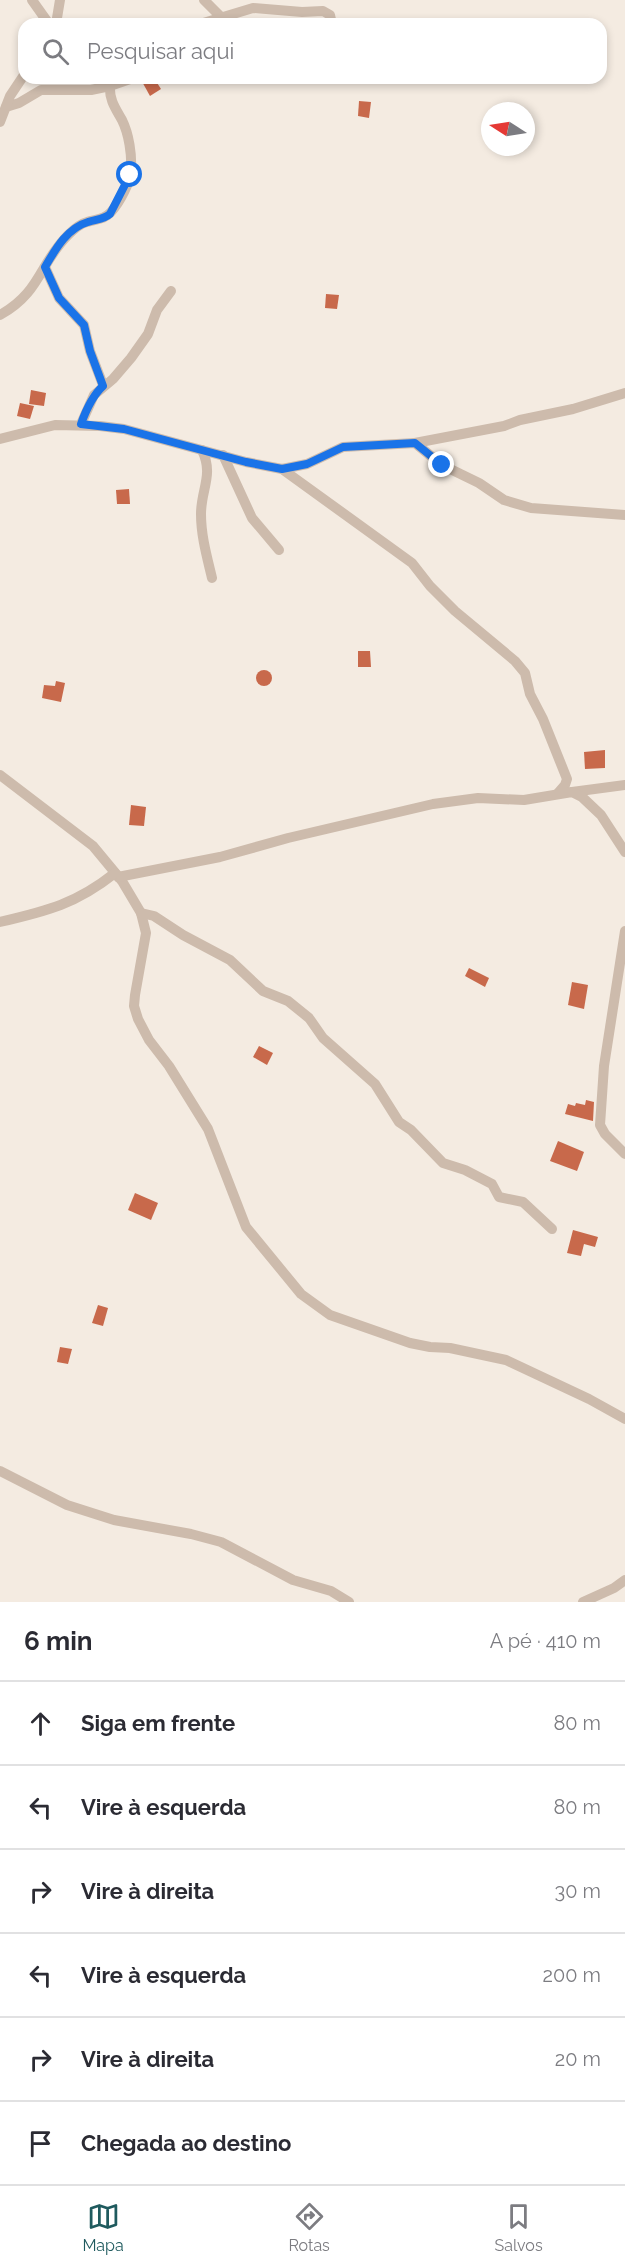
<!DOCTYPE html>
<html lang="pt">
<meta charset="utf-8">
<style>
:root{--surface:#fff;--page:#f7f7f7;--text:#2b2b33;--muted:#7c7c81;--line:#e1e1e2;--accent:#1f5a5e}
body{margin:0;font-family:Raleway,sans-serif;background:var(--page);color:var(--text)}
.compass{position:absolute;left:481px;top:102px;width:54px;height:54px;border-radius:50%;background:var(--surface);box-shadow:0 3px 9px #0003;rotate:282deg}
.stop{position:absolute;width:18px;height:18px;margin:-14px;border:4px solid #1a73e8;border-radius:50%;background:#fff}
.stop.end{background:#1a73e8;border-color:#fff;box-shadow:0 2px 6px #0008}
.list{margin:0;padding:0;list-style:none}
h2{display:flex;justify-content:space-between;align-items:center;height:78px;margin:0;padding:0 24px;font-size:26px}
h2 small{font-size:20px;font-weight:400;color:var(--muted)}
.list li{display:grid;grid-template-columns:39px 1fr auto;gap:18px;align-items:center;box-sizing:border-box;height:84px;padding:0 24px;border-top:2px solid var(--line)}
.list b{display:block;font-size:22px;white-space:nowrap}
.list em{font-size:20px;font-style:normal;color:var(--muted)}
.icon{flex:none;width:33px;height:33px;fill:none;stroke:currentColor;stroke-width:2;stroke-linecap:round;stroke-linejoin:round}
.map{position:relative;flex:none;width:625px;height:1602px;overflow:hidden}
.search{position:absolute;background:var(--surface);box-shadow:0 3px 9px #0003;left:18px;right:18px;top:18px;height:66px;display:flex;align-items:center;gap:15px;box-sizing:border-box;padding:0 21px;border-radius:18px;color:var(--muted);font-size:22px}
.sheet{height:582px;background:var(--surface)}
nav{display:flex;justify-content:space-around;align-items:center;box-sizing:border-box;height:84px;border-top:2px solid var(--line);background:var(--surface);font-size:16px;color:var(--muted)}
nav a{display:grid;justify-items:center;gap:3px}
nav .on{color:var(--accent)}
.map>svg:first-child{display:block}
.building{fill:#c8694b}
.lines{fill:none;stroke-linecap:round;stroke-linejoin:round}
.minor{stroke:#cdbbac;stroke-width:10}
.route{stroke:#1a73e8;stroke-width:8}
</style>
<div class="map">
<svg width="625" height="1602" viewBox="0 0 625 1602">
<rect width="100%" height="100%" fill="#f4ebe1"/>
<g class="building">
<path d="M140,78H154L161,89L150,96Z"/>
<path d="M359,101L371,102L369,118L358,116Z"/>
<path d="M326,294L339,295L337,309L325,308Z"/>
<path d="M31,390L46,393L44,406L29,404Z"/>
<path d="M20,403L34,406L30,419L17,416Z"/>
<path d="M129,489L130,504H117L116,490Z"/>
<path d="M358,651H370L371,667H358Z"/>
<circle cx="264" cy="678" r="8"/>
<path d="M56,681L65,683L61,702L42,698L44,685L55,686Z"/>
<path d="M605,750V768L585,769L584,752Z"/>
<path d="M131,805L146,807L144,826L129,825Z"/>
<path d="M469,968L489,978L485,987L465,976Z"/>
<path d="M572,982L588,985L584,1009L568,1005Z"/>
<path d="M259,1046L273,1053L267,1065L253,1057Z"/>
<path d="M586,1100L594,1102L593,1121L565,1114L568,1104L575,1106L576,1103L585,1105Z"/>
<path d="M558,1141L584,1152L577,1171L550,1161Z"/>
<path d="M135,1193L158,1203L151,1220L128,1210Z"/>
<path d="M573,1230L598,1237L595,1247L584,1244L581,1256L567,1253Z"/>
<path d="M98,1305L108,1308L103,1326L92,1323Z"/>
<path d="M60,1347L72,1349L68,1364L57,1362Z"/>
</g>
<g class="lines">
<g class="minor">
<path d="M32,0L49,24"/>
<path d="M204,0L222,18"/>
<path d="M56,24L60,0"/>
<path d="M200,24L253,8L302,12L323,11L330,15L332,24"/>
<path d="M6,107L19,103L41,90H91L110,86L133,78"/>
<path d="M0,122L10,96L24,75"/>
<path d="M45,267L59,298L84,325L90,351L103,385"/>
<path d="M0,315C41,292 39,264 68,235C73,230 79,224 87,222C96,219 104,220 111,212C120,202 130,183 131,170C132,155 129,134 122,120C116,109 109,100 110,86"/>
<path d="M81,424L94,395L113,379L131,358L148,334L157,310L171,291"/>
<path d="M0,439L55,425L100,426L124,429L246,462L282,469L307,464L343,447L415,443L442,465L479,483L504,500L531,508L625,515"/>
<path d="M415,443L504,426L520,420L573,409L625,393"/>
<path d="M202,450C214,475 201,489 201,514C201,536 207,557 212,578"/>
<path d="M223,455L252,518L279,550"/>
<path d="M282,469L412,563L430,586L455,611L515,661L525,673L530,694L543,719L567,779L565,785L558,793"/>
<path d="M0,775L93,846L122,881L141,913L146,933L135,995L134,1006L138,1019L149,1040L169,1066L208,1129L246,1227L301,1294L330,1315L410,1343L430,1347L450,1348L506,1360L589,1399L625,1419"/>
<path d="M572,792L625,785"/>
<path d="M118,877L220,857L288,838L433,804L478,798L524,800L572,792L582,797L601,815L625,852"/>
<path d="M141,913L154,916L183,935L230,960L263,991L288,1001L309,1018L323,1038L375,1084L399,1122L411,1130L443,1163L465,1170L492,1184L499,1197L523,1202L552,1229"/>
<path d="M0,922C47,911 76,904 115,873"/>
<path d="M625,931L604,1066L600,1125L605,1134L625,1154"/>
<path d="M0,1471L67,1505L114,1520L191,1534L221,1542L293,1580L331,1591L349,1602"/>
<path d="M583,1602L614,1588L625,1580"/>
</g>
</g>
<g class="lines">
<path class="route" d="M130,175L110,214C103,220 96,219 88,222C67,228 55,250 45,267L59,298L84,325L90,351L103,386C92,396 86,410 81,424L124,429L246,462L282,469L307,464L343,447L415,443L442,465"/>
</g>
</svg>
<svg class="compass" viewBox="-18 -18 36 36"><path d="M0-13l5 13h-10z" fill="#e53935"/><path d="M0 13l5-13h-10z" fill="#7c7c81"/></svg>
<div class="stop" style="left:130px;top:175px"></div>
<div class="stop end" style="left:442px;top:465px"></div>
<div class="search"><svg class="icon" aria-label="search" viewBox="0 0 24 24"><circle cx="10" cy="10" r="6"/><path d="M15 15l6 6"/></svg>Pesquisar aqui</div>
</div>
<section class="sheet">
<h2>6 min<small>A pé · 410 m</small></h2>
<ul class="list">
<li><svg class="icon" aria-label="ahead" viewBox="0 0 24 24"><path d="M12 20V5M6 11l6-6 6 6"/></svg><div><b>Siga em frente</b></div><em>80 m</em></li>
<li><svg class="icon" aria-label="left" viewBox="0 0 24 24"><path d="M17 20v-9H6M10 6l-5 5 5 5"/></svg><div><b>Vire à esquerda</b></div><em>80 m</em></li>
<li><svg class="icon" aria-label="right" viewBox="0 0 24 24"><path d="M7 20v-9h11M14 6l5 5-5 5"/></svg><div><b>Vire à direita</b></div><em>30 m</em></li>
<li><svg class="icon" aria-label="left" viewBox="0 0 24 24"><path d="M17 20v-9H6M10 6l-5 5 5 5"/></svg><div><b>Vire à esquerda</b></div><em>200 m</em></li>
<li><svg class="icon" aria-label="right" viewBox="0 0 24 24"><path d="M7 20v-9h11M14 6l5 5-5 5"/></svg><div><b>Vire à direita</b></div><em>20 m</em></li>
<li><svg class="icon" aria-label="arrive" viewBox="0 0 24 24"><path d="M6 21V4h12l-3 4 3 4H6"/></svg><div><b>Chegada ao destino</b></div></li>
</ul>
</section>
<nav>
<a class="on"><svg class="icon" aria-label="map" viewBox="0 0 24 24"><path d="M3 6l6-2 6 2 6-2v14l-6 2-6-2-6 2zM9 4v14M15 6v14"/></svg>Mapa</a>
<a><svg class="icon" aria-label="directions" viewBox="0 0 24 24"><path d="M12 3l9 9-9 9-9-9zM9 14v-3h6M13 9l2 2-2 2"/></svg>Rotas</a>
<a><svg class="icon" aria-label="saved" viewBox="0 0 24 24"><path d="M7 4h10v16l-5-4-5 4z"/></svg>Salvos</a>
</nav>
